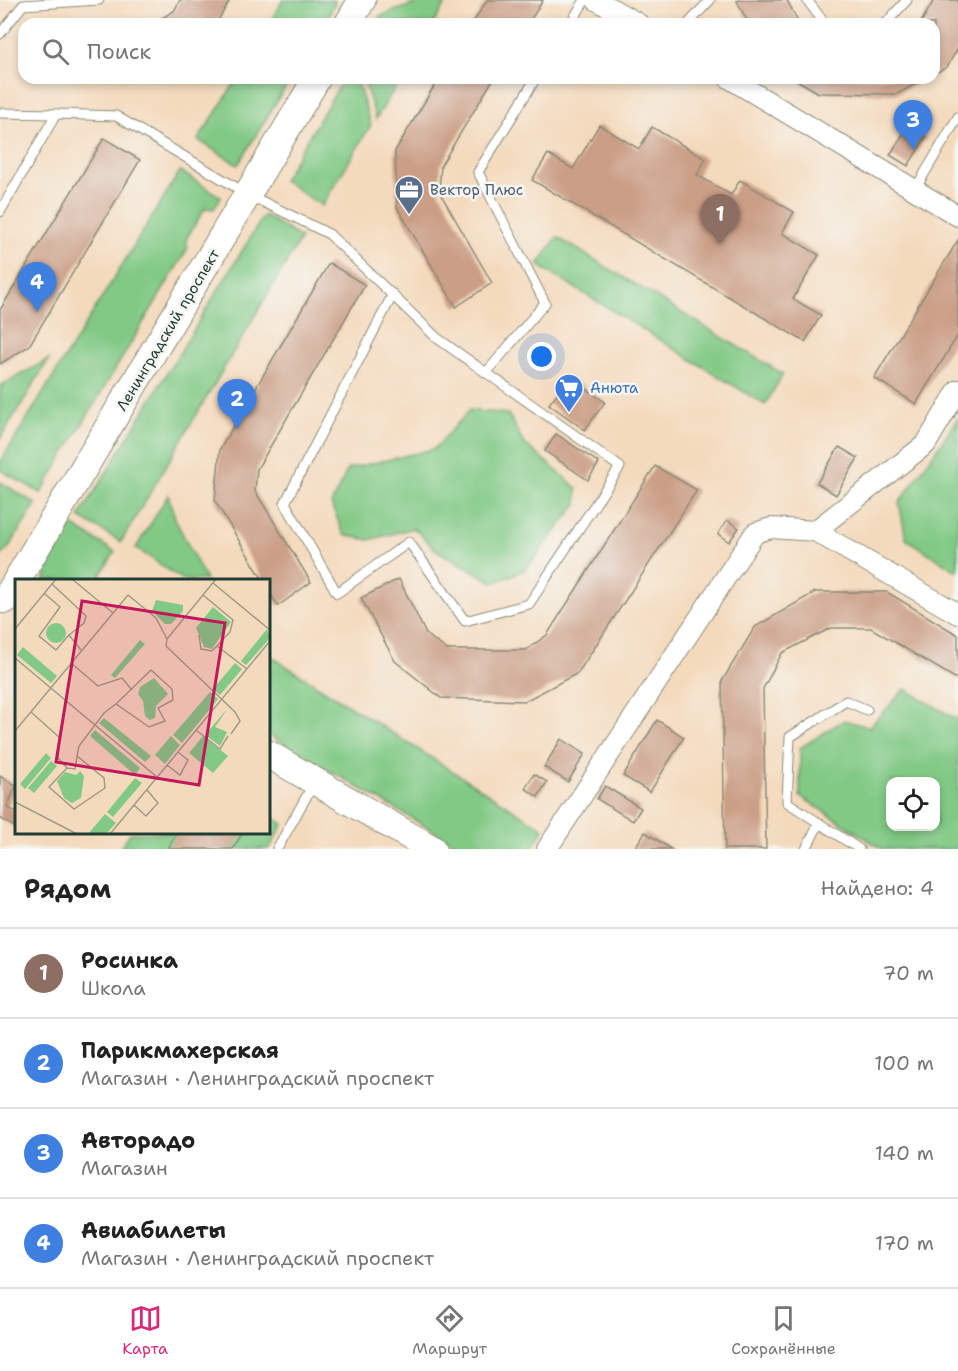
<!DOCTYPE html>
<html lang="ru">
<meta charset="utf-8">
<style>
:root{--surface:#fff;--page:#f2f2f2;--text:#222;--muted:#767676;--line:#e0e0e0;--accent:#db2777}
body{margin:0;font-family:"Shantell Sans",sans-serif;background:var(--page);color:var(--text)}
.controls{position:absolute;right:18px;bottom:18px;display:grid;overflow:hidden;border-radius:12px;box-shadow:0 3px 9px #0003}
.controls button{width:54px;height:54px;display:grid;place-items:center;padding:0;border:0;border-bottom:2px solid var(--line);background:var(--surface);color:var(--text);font:30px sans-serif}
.you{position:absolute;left:542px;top:357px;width:21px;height:21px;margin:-15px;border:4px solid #fff;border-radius:50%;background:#1a73e8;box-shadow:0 0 0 9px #1a73e833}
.badge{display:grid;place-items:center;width:39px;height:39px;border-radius:50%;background:var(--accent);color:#fff;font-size:20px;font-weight:700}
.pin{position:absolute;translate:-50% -50px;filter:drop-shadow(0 2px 3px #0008)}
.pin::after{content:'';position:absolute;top:32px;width:21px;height:18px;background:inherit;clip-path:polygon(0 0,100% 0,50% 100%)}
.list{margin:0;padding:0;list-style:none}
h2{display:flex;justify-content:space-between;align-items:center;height:78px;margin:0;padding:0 24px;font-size:26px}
h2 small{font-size:20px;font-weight:400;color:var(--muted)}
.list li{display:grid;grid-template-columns:39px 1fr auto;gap:18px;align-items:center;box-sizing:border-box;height:90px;padding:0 24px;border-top:2px solid var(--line)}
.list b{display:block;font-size:22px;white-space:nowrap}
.list p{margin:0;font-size:20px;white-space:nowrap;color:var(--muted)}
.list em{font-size:20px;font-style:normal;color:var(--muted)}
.icon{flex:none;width:33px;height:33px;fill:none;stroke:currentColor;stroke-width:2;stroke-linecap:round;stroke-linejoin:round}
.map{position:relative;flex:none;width:958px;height:849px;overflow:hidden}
.search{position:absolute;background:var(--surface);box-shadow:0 3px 9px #0003;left:18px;right:18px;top:18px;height:66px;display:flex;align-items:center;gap:15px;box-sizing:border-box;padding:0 21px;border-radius:18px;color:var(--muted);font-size:22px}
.sheet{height:438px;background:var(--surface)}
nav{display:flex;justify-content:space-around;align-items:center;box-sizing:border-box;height:84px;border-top:2px solid var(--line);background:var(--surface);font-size:16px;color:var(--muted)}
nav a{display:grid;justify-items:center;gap:3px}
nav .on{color:var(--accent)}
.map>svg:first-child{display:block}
.green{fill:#81c985;stroke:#50835c;stroke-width:1.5;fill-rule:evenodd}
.building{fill:#cb9e86}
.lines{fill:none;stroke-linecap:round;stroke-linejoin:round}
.lane-casing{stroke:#8a8c78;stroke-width:11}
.street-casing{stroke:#8a8c78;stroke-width:22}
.secondary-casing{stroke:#8a8c78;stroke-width:29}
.lane{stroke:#fff;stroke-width:9}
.street{stroke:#fff;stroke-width:20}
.secondary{stroke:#fff;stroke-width:27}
.labels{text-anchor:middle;stroke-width:5;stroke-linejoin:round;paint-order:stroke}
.service-label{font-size:15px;fill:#4e5e75;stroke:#f6f6f2;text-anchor:start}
.street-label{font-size:15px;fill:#1f3d34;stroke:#f6f6f2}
.shop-label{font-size:15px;fill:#366cbe;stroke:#f6f6f2;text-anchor:start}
.inset-road{fill:none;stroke:#9f9b86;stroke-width:1.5}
.view{fill:#c2185b;fill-opacity:0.15;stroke:#c2185b;stroke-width:3}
.inset-edge{fill:none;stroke:#1f3d34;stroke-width:3}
</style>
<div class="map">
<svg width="958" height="849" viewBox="0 0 958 849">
<rect width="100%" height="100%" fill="#f6f6f2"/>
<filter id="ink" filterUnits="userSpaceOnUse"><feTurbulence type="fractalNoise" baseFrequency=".0167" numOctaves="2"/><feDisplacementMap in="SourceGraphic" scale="12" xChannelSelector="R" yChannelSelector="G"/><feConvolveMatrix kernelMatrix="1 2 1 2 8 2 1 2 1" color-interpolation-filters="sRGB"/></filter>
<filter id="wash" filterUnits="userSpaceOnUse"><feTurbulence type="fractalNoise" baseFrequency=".008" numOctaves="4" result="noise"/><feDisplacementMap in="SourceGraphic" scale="24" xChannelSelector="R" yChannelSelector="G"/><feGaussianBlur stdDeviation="1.35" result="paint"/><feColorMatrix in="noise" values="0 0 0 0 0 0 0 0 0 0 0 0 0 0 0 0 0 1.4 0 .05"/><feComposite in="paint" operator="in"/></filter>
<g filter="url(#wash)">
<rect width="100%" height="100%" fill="#f4dabd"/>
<g class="green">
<path d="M283,0H334L335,3L324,24H269Z"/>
<path d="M425,0H448L433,24H375L380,16Z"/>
<path d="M238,78H291L238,165L198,140Z"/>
<path d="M344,78H356L371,125L322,206L283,180Z"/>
<path d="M363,78H401L376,119Z"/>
<path d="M180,171L221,197L214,209L205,208L186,239L188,248L41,493L0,470V463Z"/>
<path d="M264,215L301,238L121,542L79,517Z"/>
<path d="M557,237L783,374L765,405L538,265Z"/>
<path d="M49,359L0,439V386Z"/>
<path d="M470,410L508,414L524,443L577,488V504L526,569L494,583L436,550L414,528L369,540L344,535L331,504L348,469L434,449Z"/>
<path d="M958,419V572L906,539L899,503Z"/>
<path d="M0,482L36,504L10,546L0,557Z"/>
<path d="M168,495L176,521L206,580H183L136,548Z"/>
<path d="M72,525L115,552L97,580H44L51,560Z"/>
<path d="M269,655L544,829L532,849H464L269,735Z"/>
<path d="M905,689L958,720V849H882L800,796V748L844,720L869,727ZM890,782H936V826H890Z"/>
<path d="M269,815L283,824L269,849H120L130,833L268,832Z"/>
</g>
<g id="blocks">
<g class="building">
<path d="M180,0H230L216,24H152L174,11Z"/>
<path d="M487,0H543L528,24H472Z"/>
<path d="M740,0H787L799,24H749L737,1Z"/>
<path d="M934,0H958V48L947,67L934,74V24H920Z"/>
<path d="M439,78H494L441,165L439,191L492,283L456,307L397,207L395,151Z"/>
<path d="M793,78H927L897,94L819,93Z"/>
<path d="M599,125L639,149L652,127L706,159L697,175L731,195L740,180L794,212L782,233L819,255L793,299L821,315L805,342L532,180L548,154L573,169Z"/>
<path d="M908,126L926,137L908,166L890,155Z"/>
<path d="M104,138L140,160L29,346L0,364V310Z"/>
<path d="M958,240V335L916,404L874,378Z"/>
<path d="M329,263L365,285L257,469L255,491L311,582L278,606L268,590V580H263L215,501L220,449Z"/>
<path d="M569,377L605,402L585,430L549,404Z"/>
<path d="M556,434L599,463L588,480L545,451Z"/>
<path d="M839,447L858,458L836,495L817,483Z"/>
<path d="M655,466L697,490L578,673L525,701L441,698L395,661L361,598L399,579L426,634L447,650H526L547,635Z"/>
<path d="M727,520L739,528L729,542L718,534Z"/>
<path d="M815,592H887L958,635V680L871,628H831L782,653L763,689L766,849H725L722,681L755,627Z"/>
<path d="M657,720L684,737L650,792L623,776Z"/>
<path d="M561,739L585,754L568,782L544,767Z"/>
<path d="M534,774L547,782L538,797L525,788Z"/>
<path d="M0,776L16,786L7,807L16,812V828L0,818Z"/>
<path d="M605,786L641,808L633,821L597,799Z"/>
<path d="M177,832H243L233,849H168Z"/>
<path d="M645,832L671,849H634Z"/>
</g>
</g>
</g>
<g filter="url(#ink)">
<use href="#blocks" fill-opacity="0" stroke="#8a8c78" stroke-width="1.5"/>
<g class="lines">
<g class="lane-casing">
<g id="lane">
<path d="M807,0L825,24"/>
<path d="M570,24L585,0"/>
<path d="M688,24L710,0"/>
<path d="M885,24L907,0"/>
<path d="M0,34L23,5L99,0"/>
<path d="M0,113L56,114"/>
<path d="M914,191L958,117"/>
<path d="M0,212L56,114L116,116L249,195L329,234L437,338L620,467L529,604L465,621L409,542L337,593L285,503L393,294"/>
<path d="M486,373L545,303L478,172L536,78"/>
<path d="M819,823L787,802L790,737L846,701L867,710"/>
<path d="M277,849L314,783"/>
<path d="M806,849L819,823L859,849"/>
</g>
</g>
<g class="street-casing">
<g id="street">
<path d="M596,0L639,24"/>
<path d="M729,78L958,216"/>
<path d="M815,531L926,444L958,390"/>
<path d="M547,849L755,533L771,528L815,531L958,614"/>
</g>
</g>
<g class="secondary-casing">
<g id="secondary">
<path d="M348,24L362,0"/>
<path d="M5,600L317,78"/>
<path d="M268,754L432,849"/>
</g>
</g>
<use href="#lane" class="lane"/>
<use href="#street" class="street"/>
<use href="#secondary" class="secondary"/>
</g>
</g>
<defs>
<g id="office-pin" transform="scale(1.5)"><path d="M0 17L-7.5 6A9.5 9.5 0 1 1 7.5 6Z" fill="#5c6f8a" stroke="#f6f6f2"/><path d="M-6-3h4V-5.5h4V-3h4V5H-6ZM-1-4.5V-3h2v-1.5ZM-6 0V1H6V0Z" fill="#fff"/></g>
<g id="supermarket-pin" transform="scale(1.5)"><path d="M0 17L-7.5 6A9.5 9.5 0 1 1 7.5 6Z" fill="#3f7fe0" stroke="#f6f6f2"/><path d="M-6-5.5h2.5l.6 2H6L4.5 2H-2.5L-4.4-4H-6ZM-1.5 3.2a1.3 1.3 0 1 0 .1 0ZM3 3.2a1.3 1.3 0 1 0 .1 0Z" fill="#fff"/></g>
</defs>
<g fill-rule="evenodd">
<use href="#office-pin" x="409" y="190"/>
<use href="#supermarket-pin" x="569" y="388"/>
</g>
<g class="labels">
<g class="service-label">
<text x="430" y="195">Вектор Плюс</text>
</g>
<g class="street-label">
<text transform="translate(168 330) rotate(-59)" y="5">Ленинградский проспект</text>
</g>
<g class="shop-label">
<text x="590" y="393">Анюта</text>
</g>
</g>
<g transform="translate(15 579)">
<rect width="255" height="255" fill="#f4dabd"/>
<path d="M141,21L168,26V32L156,45H150L137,32ZM198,28L216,43L197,70L189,68L181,49ZM31 54a10 10 0 1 1 20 0a10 10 0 1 1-20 0ZM252,50L255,59L231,86L226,82ZM125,61L130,65L100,99L96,96ZM8,68L42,97L36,104L2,76ZM220,84L227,90L205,116L198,110ZM139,99L153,115L141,127L140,139L135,141L130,137L128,122L123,115L125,108ZM195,113L203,120L167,164L158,156ZM213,129L200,148L212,153L205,167L190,156ZM89,139L136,177L130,183L84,144ZM80,151L125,189L120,196L75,157ZM156,157L165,166L150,185L140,176ZM188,157L213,177L198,194L174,174ZM31,174L36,179L10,210L5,205ZM36,182L42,187L19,214L13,209ZM65,192L69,197L66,219L57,224L49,219L42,202L50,193L61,196ZM120,199L127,204L98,238L92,233ZM90,235L101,244L91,255H73Z" fill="#81c985"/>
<path class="inset-road" d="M57,0L98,34M201,0L152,60L151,67L220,133L225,142L216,155M198,4L255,51M37,5L71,37L69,44L54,56M29,14L45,28L24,57L41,71L54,56L66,71M188,16L218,41L215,53L202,67L232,90M0,50L41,0M184,56L186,70L197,72L202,67M0,79L142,198M56,84L83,107L107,99L117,111M16,133L45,159L43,179L52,189M181,151L205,170L213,157M0,152L113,16L141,39L152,60M62,177L60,190L52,189L34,208L59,230L90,209L89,199L62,177L64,167L89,134L101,125L134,148L150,142L143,129L158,121L157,110L136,91L101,125M152,186L165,196L173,181L163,173M0,223L62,255M119,226L131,237L143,224L132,211M95,255L255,62"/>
<path class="view" d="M67,22L210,44L184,206L41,183Z"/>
<rect width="255" height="255" class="inset-edge"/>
</g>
</svg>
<div class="controls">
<button><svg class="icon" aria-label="locate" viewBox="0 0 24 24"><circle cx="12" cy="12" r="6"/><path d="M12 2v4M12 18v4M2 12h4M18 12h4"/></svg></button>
</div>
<div class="you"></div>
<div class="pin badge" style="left:720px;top:244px;background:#8d6e63">1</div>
<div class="pin badge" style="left:237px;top:429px;background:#3f7fe0">2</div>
<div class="pin badge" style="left:913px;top:150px;background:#3f7fe0">3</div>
<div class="pin badge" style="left:37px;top:312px;background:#3f7fe0">4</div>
<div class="search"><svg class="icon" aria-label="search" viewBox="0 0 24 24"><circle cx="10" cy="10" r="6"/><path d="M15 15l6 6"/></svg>Поиск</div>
</div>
<section class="sheet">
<h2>Рядом<small>Найдено: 4</small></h2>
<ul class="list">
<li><span class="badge" style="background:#8d6e63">1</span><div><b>Росинка</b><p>Школа</p></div><em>70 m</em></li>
<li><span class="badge" style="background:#3f7fe0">2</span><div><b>Парикмахерская</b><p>Магазин · Ленинградский проспект</p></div><em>100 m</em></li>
<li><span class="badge" style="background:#3f7fe0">3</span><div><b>Авторадо</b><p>Магазин</p></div><em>140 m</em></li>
<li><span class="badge" style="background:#3f7fe0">4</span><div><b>Авиабилеты</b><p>Магазин · Ленинградский проспект</p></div><em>170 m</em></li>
</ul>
</section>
<nav>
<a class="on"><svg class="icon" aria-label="map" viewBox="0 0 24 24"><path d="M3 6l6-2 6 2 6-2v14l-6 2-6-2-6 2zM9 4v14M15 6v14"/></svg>Карта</a>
<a><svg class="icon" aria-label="directions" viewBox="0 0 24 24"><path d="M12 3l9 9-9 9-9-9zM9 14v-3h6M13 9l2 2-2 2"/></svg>Маршрут</a>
<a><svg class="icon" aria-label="saved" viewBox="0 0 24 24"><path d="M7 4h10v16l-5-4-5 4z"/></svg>Сохранённые</a>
</nav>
